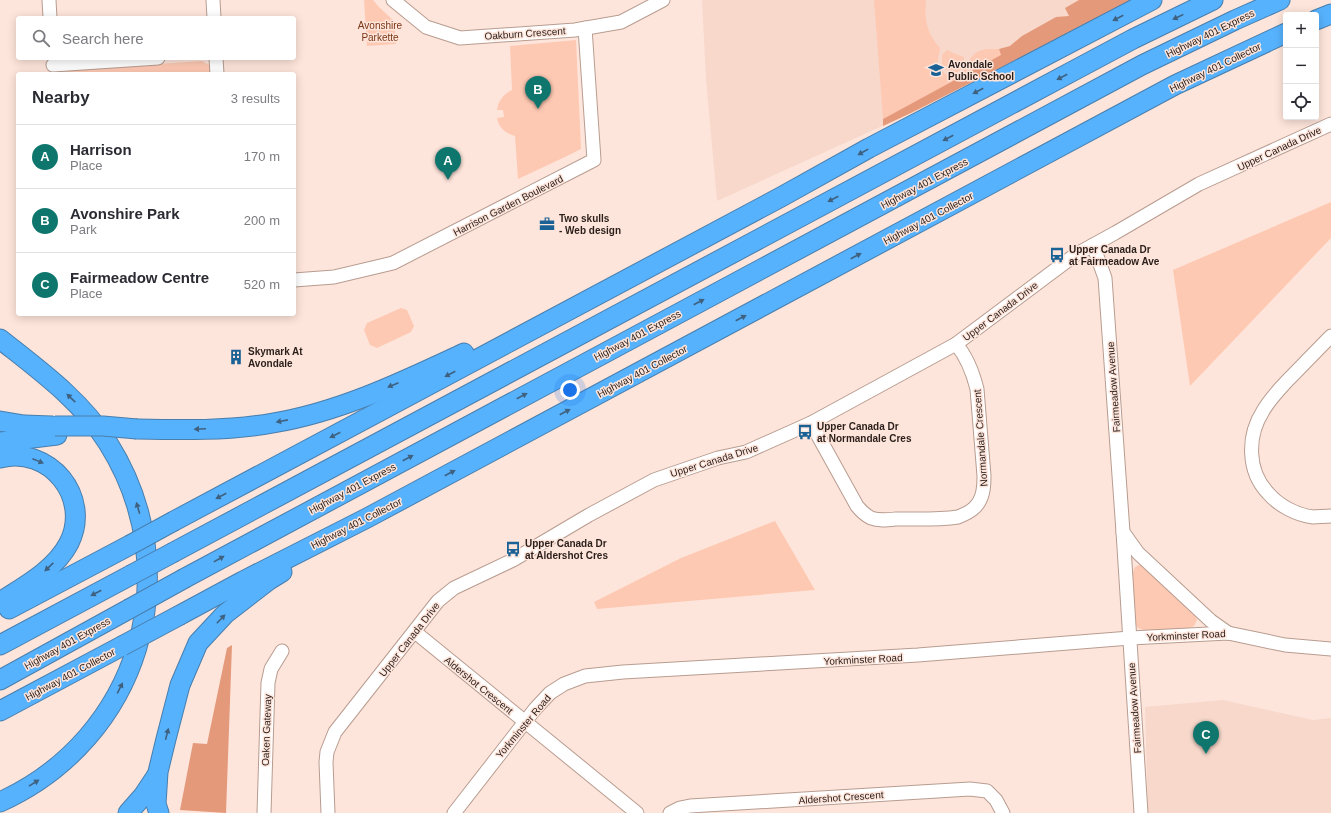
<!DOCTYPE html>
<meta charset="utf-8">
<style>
:root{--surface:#fff;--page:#f2f2f3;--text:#2b2b33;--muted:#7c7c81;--line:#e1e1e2;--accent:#0f766e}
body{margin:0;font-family:Helvetica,sans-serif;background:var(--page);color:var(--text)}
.controls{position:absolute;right:12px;top:12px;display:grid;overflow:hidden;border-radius:4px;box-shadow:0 2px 10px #0003}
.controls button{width:36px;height:36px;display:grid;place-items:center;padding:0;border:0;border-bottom:1px solid var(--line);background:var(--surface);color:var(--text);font:20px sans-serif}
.you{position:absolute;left:570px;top:390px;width:14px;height:14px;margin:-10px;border:3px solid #fff;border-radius:50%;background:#1a73e8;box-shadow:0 0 0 6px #1a73e833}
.badge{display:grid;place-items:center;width:26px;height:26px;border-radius:50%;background:var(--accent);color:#fff;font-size:13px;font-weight:700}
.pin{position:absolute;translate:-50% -33px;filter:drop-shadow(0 1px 2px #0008)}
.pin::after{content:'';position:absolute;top:21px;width:14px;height:12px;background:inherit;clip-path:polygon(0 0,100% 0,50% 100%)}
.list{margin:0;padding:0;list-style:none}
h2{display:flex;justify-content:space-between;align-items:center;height:52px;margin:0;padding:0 16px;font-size:17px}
h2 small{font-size:13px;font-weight:400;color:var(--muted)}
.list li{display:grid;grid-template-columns:26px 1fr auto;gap:12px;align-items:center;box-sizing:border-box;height:64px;padding:0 16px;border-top:1px solid var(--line)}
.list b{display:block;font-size:15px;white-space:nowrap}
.list p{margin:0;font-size:13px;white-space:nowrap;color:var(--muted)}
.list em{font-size:13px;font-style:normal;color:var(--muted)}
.icon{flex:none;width:22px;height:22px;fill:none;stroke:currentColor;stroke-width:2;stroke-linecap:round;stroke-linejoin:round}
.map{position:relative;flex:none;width:1331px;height:813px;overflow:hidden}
.search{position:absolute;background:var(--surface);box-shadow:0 2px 10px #0003;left:16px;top:16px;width:280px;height:44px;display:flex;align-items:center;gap:10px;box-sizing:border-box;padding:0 14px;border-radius:4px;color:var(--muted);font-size:15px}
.panel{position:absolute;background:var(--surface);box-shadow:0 2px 10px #0003;left:16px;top:72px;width:280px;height:244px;border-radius:4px}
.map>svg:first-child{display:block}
.built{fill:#f7d8cb}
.green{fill:#fec9b3}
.forest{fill:#e4997a}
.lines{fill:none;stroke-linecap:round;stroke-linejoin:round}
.minor-casing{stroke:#b89c90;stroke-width:15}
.highway-casing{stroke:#477ead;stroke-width:21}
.minor{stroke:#fff;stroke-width:13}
.highway{stroke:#57b2fd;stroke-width:19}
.highway-bridge-casing{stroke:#477ead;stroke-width:21;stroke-linecap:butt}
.highway-bridge{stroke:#57b2fd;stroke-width:19}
.oneway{fill:#3e6180}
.labels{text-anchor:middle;stroke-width:3;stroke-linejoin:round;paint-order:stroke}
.park-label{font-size:10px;fill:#793615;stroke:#fee5db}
.street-label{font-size:10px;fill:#291e19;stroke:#fee5db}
.poi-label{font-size:10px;font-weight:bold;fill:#291e19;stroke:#fee5db;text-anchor:start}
</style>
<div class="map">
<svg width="1331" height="813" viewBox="0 0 1331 813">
<rect width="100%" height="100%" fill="#fee5db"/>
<g class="built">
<path d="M702,0H1130L911,113L717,201L706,79Z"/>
<path d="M1223,700L1313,720L1331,718V813H1148L1145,707Z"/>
</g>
<g class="green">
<path d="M364,0H373L379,7L394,21L396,44L367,46Z"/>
<path d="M874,0H926C924,19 927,34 940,48C939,57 935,65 943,72C961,88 966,58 977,52C985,48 991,49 999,49L1002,55L883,119Z"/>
<path d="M576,40L581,149L565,157L518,179L515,136C505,133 499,128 497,118L504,117L503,110H497C498,101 504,94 512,90L510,46Z"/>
<path d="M947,50L953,53L964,57V65L958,72H949L942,66V55Z"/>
<path d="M202,61L209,65L212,74H63L67,71L73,70Z"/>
<path d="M1331,202V238L1190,386L1173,270Z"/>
<path d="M401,308L407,310L414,326L411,332L377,348L370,345L364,330L367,323Z"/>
<path d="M775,521L815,590L597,609L594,602L681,558Z"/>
<path d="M1141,564L1195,615L1197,620L1194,626L1190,628L1146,631L1138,628L1135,624L1132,574L1135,567Z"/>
</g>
<g class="forest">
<path d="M1079,0H1134L911,113L883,126V119L1001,55L999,49L1010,46L1022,36L1056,17L1069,16L1065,8Z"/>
<path d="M232,645L226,813L180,810L193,743L207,744L227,648Z"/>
</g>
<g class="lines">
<g class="minor-casing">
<g id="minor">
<path d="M49,0L50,18"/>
<path d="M213,0L214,18"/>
<path d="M393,0L426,27L460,38L575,30L621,22L663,0"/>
<path d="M216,58L217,74"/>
<path d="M53,65L158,58"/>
<path d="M1093,245L1105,278L1123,532L1141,813"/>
<path d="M294,280L334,277L393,263L594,160L585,28"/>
<path d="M1331,336C1316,351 1301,367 1286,382C1278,391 1269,400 1263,411C1247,436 1247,471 1268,493C1278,505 1296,515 1313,517C1318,517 1325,516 1331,516"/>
<path d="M811,423L857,506C861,511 865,515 871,518C879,521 887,520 896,519C916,519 938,520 958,517C963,515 970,512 974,508C983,500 984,488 984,476L977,389C973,373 967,357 956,344"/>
<path d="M1123,532L1138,553L1211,621L1228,633"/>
<path d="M415,632L637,813"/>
<path d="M264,813L268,683L271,669L282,651"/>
<path d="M328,813L326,762L327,752L335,732L438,601L454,588L513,560L589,515L654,480L718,458L746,452L811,423L956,344L1075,255L1115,233L1199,184L1331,124"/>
<path d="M454,813L535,709L550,693L564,684L585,676L623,672L918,655L1130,638L1228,633L1285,645L1331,649"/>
<path d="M670,813L680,808L690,806L970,789L987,791L996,800L1003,813"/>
</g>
</g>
<g class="highway-casing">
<g id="highway">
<path d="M1316,20L1331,14"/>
<path d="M0,339C39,370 81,400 108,443C190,573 139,739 0,802"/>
<path d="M0,421L24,425L52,426"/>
<path d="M137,429C182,430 228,431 273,423C340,412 404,381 464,353"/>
<path d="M0,442L57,435"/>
<path d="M0,458C49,445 92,497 69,543C55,570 25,586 0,602"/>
<path d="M174,521L781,197L869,148L1152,0"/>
<path d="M174,552L1073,71L1133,39L1213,0"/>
<path d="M185,578L1142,65L1235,20L1280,0"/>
<path d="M9,609L130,545"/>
<path d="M180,615L243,581L367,518L1175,85L1286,33"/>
<path d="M0,645L131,575"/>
<path d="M0,680L129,609"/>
<path d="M0,711L122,646"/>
<path d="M128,813L143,796L157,775"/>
<path d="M159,813L156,804L158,772L166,739L180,685L198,643L225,614L269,580L282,572"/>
</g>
</g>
<use href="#minor" class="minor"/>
<use href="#highway" class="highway"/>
<g class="highway-bridge-casing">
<g id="highway-bridge">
<path d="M55,426H103L137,429"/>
<path d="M130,545L174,521"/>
<path d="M131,575L174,552"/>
<path d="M129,609L185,578"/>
<path d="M122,646L180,615"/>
</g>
</g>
<use href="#highway-bridge" class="highway-bridge"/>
</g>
<defs><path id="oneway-solid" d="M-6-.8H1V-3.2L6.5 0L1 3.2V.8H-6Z"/></defs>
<g class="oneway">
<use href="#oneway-solid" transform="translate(1178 17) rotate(154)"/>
<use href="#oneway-solid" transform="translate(1118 18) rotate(153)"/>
<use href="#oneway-solid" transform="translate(1062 77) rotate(152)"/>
<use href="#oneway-solid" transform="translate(978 91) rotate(152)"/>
<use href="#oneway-solid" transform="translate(948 138) rotate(152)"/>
<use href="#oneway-solid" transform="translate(863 152) rotate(151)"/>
<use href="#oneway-solid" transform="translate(833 199) rotate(152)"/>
<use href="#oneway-solid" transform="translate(856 256) rotate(-28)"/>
<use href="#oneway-solid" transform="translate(699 302) rotate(-28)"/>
<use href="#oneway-solid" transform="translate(741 318) rotate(-28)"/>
<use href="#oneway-solid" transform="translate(450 374) rotate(152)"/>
<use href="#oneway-solid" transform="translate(393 385) rotate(157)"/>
<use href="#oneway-solid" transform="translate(522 396) rotate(-28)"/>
<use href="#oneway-solid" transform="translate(71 398) rotate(-136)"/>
<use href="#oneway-solid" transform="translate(565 412) rotate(-28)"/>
<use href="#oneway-solid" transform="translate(282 421) rotate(169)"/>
<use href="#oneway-solid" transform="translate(200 429) rotate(178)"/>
<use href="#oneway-solid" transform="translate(335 435) rotate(152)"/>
<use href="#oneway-solid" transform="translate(408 458) rotate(-28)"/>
<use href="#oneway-solid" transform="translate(38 461) rotate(22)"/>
<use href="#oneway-solid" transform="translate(450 473) rotate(-28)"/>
<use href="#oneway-solid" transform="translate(221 496) rotate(152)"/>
<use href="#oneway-solid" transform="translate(138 508) rotate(-106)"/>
<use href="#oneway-solid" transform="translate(219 559) rotate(-29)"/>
<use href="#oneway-solid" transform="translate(49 567) rotate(137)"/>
<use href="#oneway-solid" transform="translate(96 593) rotate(152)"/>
<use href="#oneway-solid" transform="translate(221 619) rotate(-46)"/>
<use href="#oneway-solid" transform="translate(120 688) rotate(-63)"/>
<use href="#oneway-solid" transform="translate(167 734) rotate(-76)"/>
<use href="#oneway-solid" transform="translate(34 783) rotate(-32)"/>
</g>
<defs>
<g id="school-bare" transform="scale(1.2)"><path d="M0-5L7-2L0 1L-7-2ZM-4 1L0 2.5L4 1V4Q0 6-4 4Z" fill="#1a6195" stroke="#fee5db" stroke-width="2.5" paint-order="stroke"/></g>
<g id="office-bare" transform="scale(1.2)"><path d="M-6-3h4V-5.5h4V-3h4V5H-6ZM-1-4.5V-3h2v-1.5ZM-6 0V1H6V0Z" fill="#1a6195" stroke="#fee5db" stroke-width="2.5" paint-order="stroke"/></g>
<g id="bus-bare" transform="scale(1.2)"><path d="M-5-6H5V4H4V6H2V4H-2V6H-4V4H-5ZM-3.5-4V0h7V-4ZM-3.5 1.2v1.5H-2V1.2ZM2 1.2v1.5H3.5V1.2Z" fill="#1a6195" stroke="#fee5db" stroke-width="2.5" paint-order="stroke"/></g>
<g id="building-bare" transform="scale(1.2)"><path d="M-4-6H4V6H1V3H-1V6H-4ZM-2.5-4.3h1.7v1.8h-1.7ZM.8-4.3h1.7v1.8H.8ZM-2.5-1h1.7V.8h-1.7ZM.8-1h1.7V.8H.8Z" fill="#1a6195" stroke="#fee5db" stroke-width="2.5" paint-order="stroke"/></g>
</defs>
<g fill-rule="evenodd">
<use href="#school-bare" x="936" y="70"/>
<use href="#office-bare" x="547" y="224"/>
<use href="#bus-bare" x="1057" y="255"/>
<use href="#building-bare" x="236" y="357"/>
<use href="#bus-bare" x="805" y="432"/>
<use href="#bus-bare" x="513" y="549"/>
</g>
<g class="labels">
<g class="park-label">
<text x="380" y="29">Avonshire<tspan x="380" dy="12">Parkette</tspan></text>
</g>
<g class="street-label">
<text transform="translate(525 33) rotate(-4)" y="4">Oakburn Crescent</text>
<text transform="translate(1210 33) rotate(-26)" y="4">Highway 401 Express</text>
<text transform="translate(1215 67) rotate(-26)" y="4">Highway 401 Collector</text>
<text transform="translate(1279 148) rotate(-25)" y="4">Upper Canada Drive</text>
<text transform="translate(924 183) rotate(-28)" y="4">Highway 401 Express</text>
<text transform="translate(508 205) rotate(-27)" y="4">Harrison Garden Boulevard</text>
<text transform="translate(928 218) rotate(-28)" y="4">Highway 401 Collector</text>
<text transform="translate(1000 311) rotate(-37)" y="4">Upper Canada Drive</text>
<text transform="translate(637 335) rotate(-28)" y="4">Highway 401 Express</text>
<text transform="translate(642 371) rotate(-28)" y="4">Highway 401 Collector</text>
<text transform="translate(1113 387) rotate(-94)" y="4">Fairmeadow Avenue</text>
<text transform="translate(980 438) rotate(-94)" y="4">Normandale Crescent</text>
<text transform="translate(714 460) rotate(-17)" y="4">Upper Canada Drive</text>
<text transform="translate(352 488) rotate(-28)" y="4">Highway 401 Express</text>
<text transform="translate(356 523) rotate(-27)" y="4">Highway 401 Collector</text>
<text transform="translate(1186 635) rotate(-3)" y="4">Yorkminster Road</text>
<text transform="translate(409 639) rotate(-52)" y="4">Upper Canada Drive</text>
<text transform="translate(67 643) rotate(-29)" y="4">Highway 401 Express</text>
<text transform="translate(863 659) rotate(-3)" y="4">Yorkminster Road</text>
<text transform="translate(70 674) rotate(-28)" y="4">Highway 401 Collector</text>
<text transform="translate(479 685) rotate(39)" y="4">Aldershot Crescent</text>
<text transform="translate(1134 708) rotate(-94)" y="4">Fairmeadow Avenue</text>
<text transform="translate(523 726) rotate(-50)" y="4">Yorkminster Road</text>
<text transform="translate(266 730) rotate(-88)" y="4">Oaken Gateway</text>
<text transform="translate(841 797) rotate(-4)" y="4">Aldershot Crescent</text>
</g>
<g class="poi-label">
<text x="948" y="68">Avondale<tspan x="948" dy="12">Public School</tspan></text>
<text x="559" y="222">Two skulls<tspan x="559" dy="12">- Web design</tspan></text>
<text x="1069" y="253">Upper Canada Dr<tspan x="1069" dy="12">at Fairmeadow Ave</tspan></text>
<text x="248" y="355">Skymark At<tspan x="248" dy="12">Avondale</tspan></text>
<text x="817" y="430">Upper Canada Dr<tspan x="817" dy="12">at Normandale Cres</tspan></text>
<text x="525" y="547">Upper Canada Dr<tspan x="525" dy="12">at Aldershot Cres</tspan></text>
</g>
</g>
</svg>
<div class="controls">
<button>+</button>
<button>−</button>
<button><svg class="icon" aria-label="locate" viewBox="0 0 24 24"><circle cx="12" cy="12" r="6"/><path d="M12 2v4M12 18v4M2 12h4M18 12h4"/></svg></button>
</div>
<div class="you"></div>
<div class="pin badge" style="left:448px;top:180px">A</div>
<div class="pin badge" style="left:538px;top:109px">B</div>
<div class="pin badge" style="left:1206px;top:754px">C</div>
<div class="search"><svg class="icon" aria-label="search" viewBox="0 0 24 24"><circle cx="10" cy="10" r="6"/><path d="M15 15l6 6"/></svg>Search here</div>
<section class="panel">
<h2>Nearby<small>3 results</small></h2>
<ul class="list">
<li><span class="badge">A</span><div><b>Harrison</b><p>Place</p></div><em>170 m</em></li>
<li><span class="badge">B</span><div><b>Avonshire Park</b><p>Park</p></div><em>200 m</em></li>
<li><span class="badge">C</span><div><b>Fairmeadow Centre</b><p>Place</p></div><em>520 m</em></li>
</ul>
</section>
</div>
